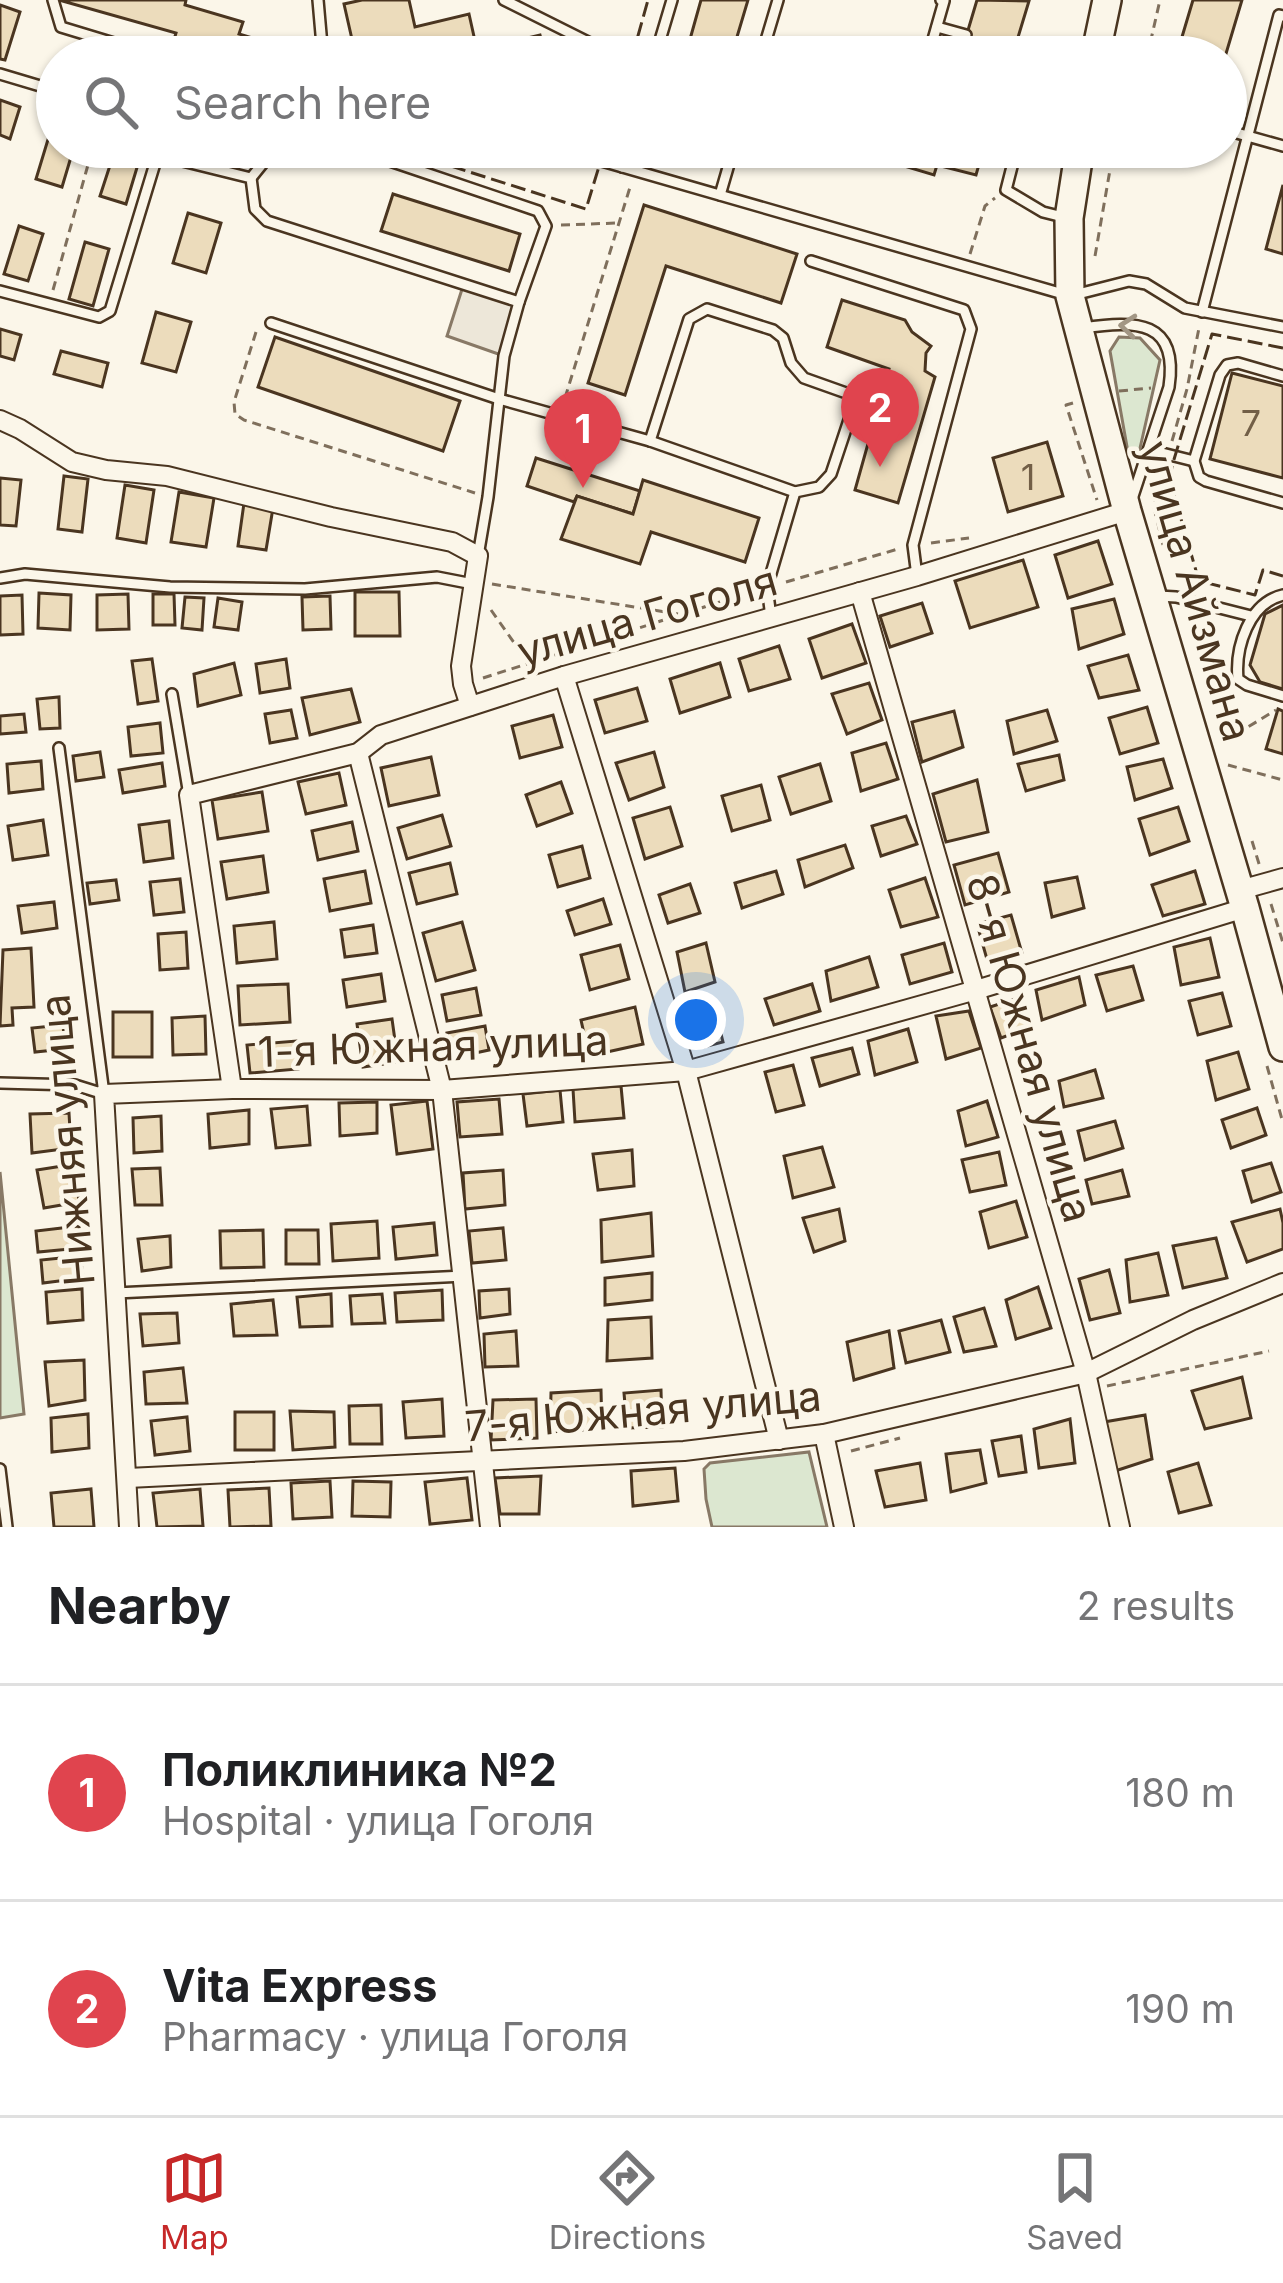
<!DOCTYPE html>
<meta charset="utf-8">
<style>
:root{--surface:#fff;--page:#f2f2f2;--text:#202124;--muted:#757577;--line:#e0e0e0;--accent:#c62828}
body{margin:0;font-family:Inter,sans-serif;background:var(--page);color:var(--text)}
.you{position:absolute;left:696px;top:1020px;width:42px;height:42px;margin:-30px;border:9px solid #fff;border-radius:50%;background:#1a73e8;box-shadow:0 0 0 18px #1a73e833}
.badge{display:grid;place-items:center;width:78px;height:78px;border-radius:50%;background:var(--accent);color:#fff;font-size:39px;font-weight:700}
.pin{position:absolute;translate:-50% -99px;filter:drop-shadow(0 3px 6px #0008)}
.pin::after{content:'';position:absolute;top:63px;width:42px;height:36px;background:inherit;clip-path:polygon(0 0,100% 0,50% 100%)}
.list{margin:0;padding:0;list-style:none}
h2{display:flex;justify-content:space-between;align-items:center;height:156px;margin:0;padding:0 48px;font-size:51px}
h2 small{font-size:39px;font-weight:400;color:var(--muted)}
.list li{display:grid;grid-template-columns:78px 1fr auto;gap:36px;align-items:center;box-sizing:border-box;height:216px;padding:0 48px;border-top:3px solid var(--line)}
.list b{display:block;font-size:45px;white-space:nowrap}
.list p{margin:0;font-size:39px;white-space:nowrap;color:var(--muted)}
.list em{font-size:39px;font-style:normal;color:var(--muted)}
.icon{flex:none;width:66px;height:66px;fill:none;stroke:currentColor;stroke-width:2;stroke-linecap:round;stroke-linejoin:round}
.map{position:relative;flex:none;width:1283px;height:1527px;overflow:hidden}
.search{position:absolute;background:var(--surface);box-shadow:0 3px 9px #0004;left:36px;right:36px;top:36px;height:132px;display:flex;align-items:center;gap:30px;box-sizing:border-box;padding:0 42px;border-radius:66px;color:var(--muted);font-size:45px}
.sheet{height:588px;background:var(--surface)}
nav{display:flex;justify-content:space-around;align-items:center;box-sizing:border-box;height:168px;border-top:3px solid var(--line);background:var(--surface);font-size:33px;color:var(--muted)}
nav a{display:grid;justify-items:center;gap:6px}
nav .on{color:var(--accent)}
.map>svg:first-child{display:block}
.green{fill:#dce7d0;stroke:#887966;stroke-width:3}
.parking{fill:#ede7d9;stroke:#887966;stroke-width:3}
.building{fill:#ecdcbc;stroke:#4a3520;stroke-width:3}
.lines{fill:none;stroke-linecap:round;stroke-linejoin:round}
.lane-casing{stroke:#4a3520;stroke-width:14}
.street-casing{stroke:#4a3520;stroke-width:22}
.secondary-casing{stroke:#4a3520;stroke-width:32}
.path{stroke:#7f6f5c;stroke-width:3;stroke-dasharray:9 6;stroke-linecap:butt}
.lane{stroke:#fbf6e9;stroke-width:9}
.street{stroke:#fbf6e9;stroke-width:18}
.secondary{stroke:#fbf6e9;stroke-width:27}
.fence{stroke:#4a3520;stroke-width:3;stroke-dasharray:15 6;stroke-linecap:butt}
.oneway{stroke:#a29684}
.labels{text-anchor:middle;stroke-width:9;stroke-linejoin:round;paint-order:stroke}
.number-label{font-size:36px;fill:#725f47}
.street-label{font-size:42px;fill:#4a3520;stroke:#fbf6e9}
</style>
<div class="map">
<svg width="1283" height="1527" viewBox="0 0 1283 1527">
<rect width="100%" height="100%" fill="#fbf6e9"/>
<g class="green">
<path d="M1119,337L1140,338L1160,360L1138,457L1129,458L1110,351Z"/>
<path d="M0,1172L24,1414L0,1418Z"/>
<path d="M809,1452L827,1527H712L706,1499L704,1469L710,1463Z"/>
</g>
<path class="parking" d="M464,283L519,302L504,356L447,336Z"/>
<g class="building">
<path d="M59,0H186L185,5L243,22L239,34L313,56L169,57L176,33Z"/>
<path d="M362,0H409L415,27L469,14L477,50L540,35L546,57H422L419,42L356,57L344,4Z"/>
<path d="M701,0H748L731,57H685Z"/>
<path d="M977,0L1029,1L1012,57H960Z"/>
<path d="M1193,0H1242L1225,57H1176Z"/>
<path d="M0,5L20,12L5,60L0,59Z"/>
<path d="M0,100L20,107L10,139L0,135Z"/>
<path d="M53,123L57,124V147H74L62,187L36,179Z"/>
<path d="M116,147L142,151L126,204L100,196Z"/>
<path d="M181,147H244L238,169L180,151Z"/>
<path d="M866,147H984L976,175L937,165L934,175L864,154Z"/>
<path d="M1283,185V254L1266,249Z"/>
<path d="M393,194L520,234L509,271L381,231Z"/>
<path d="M644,205L797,254L781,303L666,266L625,395L588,383Z"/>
<path d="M188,213L221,223L206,273L173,263Z"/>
<path d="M19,226L43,234L28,281L4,274Z"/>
<path d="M85,242L109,249L93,306L69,299Z"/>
<path d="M842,300L905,320L912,332L931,346L926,353L925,371L935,377L898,503L855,490L889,369L827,347Z"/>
<path d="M156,312L191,322L176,372L142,363Z"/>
<path d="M0,329L21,335L14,360L0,356Z"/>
<path d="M275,337L460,401L443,451L258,387Z"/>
<path d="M61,351L108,363L102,387L54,374Z"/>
<path d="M1232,373L1283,386V478L1210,459Z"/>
<path d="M1047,442L1063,496L1008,512L993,458Z"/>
<path d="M536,458L640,491L633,514L577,496L574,502L527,486Z"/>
<path d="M64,476L88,479L82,532L58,529Z"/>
<path d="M0,478L21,480L16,526L0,525Z"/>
<path d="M643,480L759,518L745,562L651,532L640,564L561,539L577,496L633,514Z"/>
<path d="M125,485L154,490L146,543L117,538Z"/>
<path d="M179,492L214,498L206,547L171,542Z"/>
<path d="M244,503L273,508L266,550L238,546Z"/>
<path d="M1098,541L1112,584L1068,598L1055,555Z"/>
<path d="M1023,560L1038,607L970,628L955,581Z"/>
<path d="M355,592H399L400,636H355Z"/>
<path d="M39,593L71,595L70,630L38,628Z"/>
<path d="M128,594L129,629L97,630V595Z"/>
<path d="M153,594H174L175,625H153Z"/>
<path d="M22,595L23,634L0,635V596Z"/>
<path d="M330,596L331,629L303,630L302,597Z"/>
<path d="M185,597L204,598L202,630L182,628Z"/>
<path d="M218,598L242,602L238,630L214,627Z"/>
<path d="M1114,599L1124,634L1079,649L1072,609Z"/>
<path d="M922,603L932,633L890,647L880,616Z"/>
<path d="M1283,605V689L1260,682L1250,665L1265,614Z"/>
<path d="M852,624L866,663L822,678L809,639Z"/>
<path d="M779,646L790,679L749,691L739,659Z"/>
<path d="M1128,655L1139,690L1099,698L1088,666Z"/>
<path d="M152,659L158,701L138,704L132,661Z"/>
<path d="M286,659L290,688L260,693L256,664Z"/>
<path d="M234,663L241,695L198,706L194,674Z"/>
<path d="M720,663L730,697L680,713L670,679Z"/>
<path d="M869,683L882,720L847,734L832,694Z"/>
<path d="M637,688L647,721L605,733L595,700Z"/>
<path d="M351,689L360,722L310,735L302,698Z"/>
<path d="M59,697L60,728L40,729L37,699Z"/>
<path d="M1147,707L1158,743L1120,754L1109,718Z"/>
<path d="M1278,709L1283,711V754L1266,749Z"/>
<path d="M291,710L297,738L270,743L265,714Z"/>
<path d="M1047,710L1057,741L1014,754L1007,721Z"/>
<path d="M954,711L963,747L922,762L912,722Z"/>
<path d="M24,714L26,732L0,734V716Z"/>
<path d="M553,715L562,747L520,758L512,726Z"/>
<path d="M160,723L163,753L131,756L128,727Z"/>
<path d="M886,743L898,779L861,791L852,753Z"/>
<path d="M100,752L104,777L76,781L73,756Z"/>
<path d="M654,752L664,787L629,800L616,763Z"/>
<path d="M1059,755L1064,780L1026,791L1018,764Z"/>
<path d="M431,757L439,795L389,806L381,768Z"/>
<path d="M1163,759L1172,788L1135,800L1127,767Z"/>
<path d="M41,761L43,789L9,793L7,764Z"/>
<path d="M162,763L165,786L123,793L119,770Z"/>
<path d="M820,764L831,801L791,814L779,777Z"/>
<path d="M339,773L346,805L306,814L298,782Z"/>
<path d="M977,780L988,832L946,842L933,794Z"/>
<path d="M561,782L572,813L537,826L526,795Z"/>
<path d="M761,785L770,820L732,831L722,796Z"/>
<path d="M262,792L268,831L218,839L212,800Z"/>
<path d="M670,807L682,846L645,859L633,818Z"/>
<path d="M1178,807L1189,841L1150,855L1139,819Z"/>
<path d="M442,815L451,846L407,859L398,828Z"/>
<path d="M906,816L917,844L881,856L872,826Z"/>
<path d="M43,820L48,855L13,860L8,826Z"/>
<path d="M169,821L173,858L144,862L139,825Z"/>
<path d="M352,822L358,851L318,860L312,831Z"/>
<path d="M845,845L853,868L805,887L798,860Z"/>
<path d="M582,846L590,878L558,887L549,855Z"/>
<path d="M998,853L1009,892L965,905L954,865Z"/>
<path d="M263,856L268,892L227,899L221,862Z"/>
<path d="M450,863L457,894L417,904L409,873Z"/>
<path d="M365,871L371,903L330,911L324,879Z"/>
<path d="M776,871L783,894L742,908L735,883Z"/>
<path d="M1195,871L1205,904L1163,916L1152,885Z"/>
<path d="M1077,877L1084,908L1052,917L1045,883Z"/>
<path d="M925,878L938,917L901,927L889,890Z"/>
<path d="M180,879L184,912L154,915L150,882Z"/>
<path d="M116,880L119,900L90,904L87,883Z"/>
<path d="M690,884L700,913L668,923L659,895Z"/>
<path d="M603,899L611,924L575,935L567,911Z"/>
<path d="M54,902L57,928L22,933L18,906Z"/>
<path d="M1011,915L1022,953L988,963L977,924Z"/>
<path d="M274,922L277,959L237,963L234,926Z"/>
<path d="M462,922L475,970L436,981L423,933Z"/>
<path d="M373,925L377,953L345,957L341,930Z"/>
<path d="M186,932L188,968L160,970L158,934Z"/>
<path d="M1210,938L1219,977L1181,985L1174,947Z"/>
<path d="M706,943L715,982L685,992L677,952Z"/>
<path d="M944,943L952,972L910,984L902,955Z"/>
<path d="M620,945L629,979L590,990L581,955Z"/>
<path d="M31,948L34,1007L12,1008L13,1025L0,1026L3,950Z"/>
<path d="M869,957L878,987L831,1001L826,971Z"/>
<path d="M1133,966L1143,1000L1107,1011L1096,975Z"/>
<path d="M381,974L385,1001L347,1007L343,980Z"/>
<path d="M1079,977L1085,1005L1042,1020L1036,990Z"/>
<path d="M288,984L290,1022L240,1025L238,986Z"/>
<path d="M812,984L820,1011L774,1025L765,999Z"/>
<path d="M476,988L481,1015L447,1021L442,995Z"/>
<path d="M1222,993L1231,1026L1198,1035L1189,1001Z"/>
<path d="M1021,997L1031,1027L1001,1038L990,1007Z"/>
<path d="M635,1007L643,1044L589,1056L581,1020Z"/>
<path d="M715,1010L723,1042L704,1047L696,1015Z"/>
<path d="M969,1011L981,1048L946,1059L936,1016Z"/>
<rect x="113" y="1012" width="39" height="45"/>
<path d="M205,1016L206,1054L173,1055L172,1018Z"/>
<path d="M392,1019L398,1062L363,1067L357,1024Z"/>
<path d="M63,1025L65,1049L35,1052L32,1028Z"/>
<path d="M485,1026L489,1050L452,1058L447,1033Z"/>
<path d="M908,1029L917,1062L875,1075L868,1041Z"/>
<path d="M296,1041L298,1069L250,1073L247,1045Z"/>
<path d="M852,1048L859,1074L820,1086L812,1058Z"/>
<path d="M1238,1052L1249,1089L1216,1100L1207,1061Z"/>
<path d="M793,1065L804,1105L776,1112L765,1072Z"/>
<path d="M1095,1070L1103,1098L1064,1107L1059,1081Z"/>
<path d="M621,1086L624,1118L575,1122L573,1089Z"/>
<path d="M560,1090L563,1122L527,1126L523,1094Z"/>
<path d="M499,1099L502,1134L460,1137L457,1102Z"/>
<path d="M427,1101L433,1149L397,1154L391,1105Z"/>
<path d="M987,1101L998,1137L966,1146L958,1111Z"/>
<path d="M377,1102V1133L340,1136L339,1103Z"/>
<path d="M307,1106L310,1145L276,1148L271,1109Z"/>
<path d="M1257,1108L1266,1135L1231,1148L1222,1120Z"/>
<path d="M249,1110V1144L210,1148L208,1114Z"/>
<path d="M69,1113L71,1148L32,1153L30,1114Z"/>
<path d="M161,1116L162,1151L134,1153L133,1118Z"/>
<path d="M1115,1121L1123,1148L1085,1160L1078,1131Z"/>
<path d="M822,1147L834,1187L793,1198L784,1156Z"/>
<path d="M632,1150L634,1186L598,1190L593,1154Z"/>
<path d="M999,1152L1006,1185L970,1192L962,1160Z"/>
<path d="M1271,1163L1281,1192L1252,1202L1243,1171Z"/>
<path d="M75,1164L79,1202L44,1208L37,1170Z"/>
<path d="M160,1168L162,1205H135L132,1169Z"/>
<path d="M503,1170L505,1205L465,1209L463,1173Z"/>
<path d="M1122,1170L1129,1196L1092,1204L1086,1180Z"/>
<path d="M1016,1201L1027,1237L989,1248L980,1212Z"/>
<path d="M839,1209L845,1241L814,1252L803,1218Z"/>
<path d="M1280,1209L1283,1223V1249L1247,1262L1232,1222Z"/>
<path d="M651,1213L653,1256L602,1262L601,1220Z"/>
<path d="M377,1221L379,1258L333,1261L331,1224Z"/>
<path d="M434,1223L437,1255L396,1259L393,1227Z"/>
<path d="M79,1226L81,1248L38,1252L36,1231Z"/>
<path d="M503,1228L506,1260L472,1263L469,1231Z"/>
<path d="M263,1230L264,1267L221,1268L220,1231Z"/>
<path d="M286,1230H318L319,1264H286Z"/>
<path d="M170,1236L171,1267L142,1271L138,1239Z"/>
<path d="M1216,1238L1227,1278L1183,1288L1173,1246Z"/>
<path d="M1158,1253L1168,1295L1130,1302L1126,1260Z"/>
<path d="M81,1256L83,1278L43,1283L41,1260Z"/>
<path d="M1109,1270L1120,1313L1090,1320L1079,1279Z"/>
<path d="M652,1273V1300L605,1305V1278Z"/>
<path d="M1038,1287L1051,1328L1016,1339L1006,1300Z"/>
<path d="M82,1289L83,1320L48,1323L46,1292Z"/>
<path d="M509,1289L510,1314L480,1318L479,1291Z"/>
<path d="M442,1290L443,1320L397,1322L395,1293Z"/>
<path d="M331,1294L332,1326L300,1327L297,1297Z"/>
<path d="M382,1294L385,1323L352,1324L350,1296Z"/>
<path d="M273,1300L277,1335L234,1336L231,1304Z"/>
<path d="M984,1308L996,1346L964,1352L954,1317Z"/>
<path d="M177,1313L179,1343L143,1346L140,1314Z"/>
<path d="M651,1317L652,1358L607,1361L608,1320Z"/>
<path d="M941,1320L950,1352L906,1363L899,1331Z"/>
<path d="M516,1331L518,1366L485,1367L484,1334Z"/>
<path d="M889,1331L894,1368L854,1380L847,1342Z"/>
<path d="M84,1360L85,1400L49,1406L45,1362Z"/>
<path d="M183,1368L187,1403L146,1404L144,1372Z"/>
<path d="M1242,1377L1251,1418L1205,1429L1192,1391Z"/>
<path d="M601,1390L602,1429L550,1432L551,1393Z"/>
<path d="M661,1390L662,1427L627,1428L624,1393Z"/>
<path d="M442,1399L444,1436L406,1438L403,1402Z"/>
<path d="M536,1399L537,1438L491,1440L493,1400Z"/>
<path d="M381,1405L382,1444H350L349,1406Z"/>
<path d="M290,1411L334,1412L335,1447L293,1450Z"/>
<rect x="235" y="1412" width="39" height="38"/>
<path d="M88,1414L89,1448L52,1452L51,1418Z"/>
<path d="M1145,1415L1152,1459L1115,1471L1104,1422Z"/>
<path d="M187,1417L190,1451L155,1455L151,1421Z"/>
<path d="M1070,1419L1075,1463L1039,1468L1034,1429Z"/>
<path d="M1021,1436L1026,1472L999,1476L992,1441Z"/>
<path d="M980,1450L986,1483L951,1492L946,1454Z"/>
<path d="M920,1463L926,1500L885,1507L876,1471Z"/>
<path d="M1198,1463L1211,1505L1179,1513L1168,1472Z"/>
<path d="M675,1468L678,1501L633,1506L631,1471Z"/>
<path d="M541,1476L539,1514H500L495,1478Z"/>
<path d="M467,1478L472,1520L430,1524L425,1482Z"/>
<path d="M330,1481L332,1517L293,1519L291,1483Z"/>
<path d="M353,1481L391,1482L390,1517L352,1516Z"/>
<path d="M269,1488L271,1526L230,1527L228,1490Z"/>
<path d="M91,1489L94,1527H54L51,1493Z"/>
<path d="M200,1489L203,1526L157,1527L153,1493Z"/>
</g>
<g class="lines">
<g class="lane-casing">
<g id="lane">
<path d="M53,0L61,27L127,47L139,57"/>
<path d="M318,0L323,57"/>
<path d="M504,0L618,57"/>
<path d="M937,27L966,35"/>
<path d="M1014,49L1048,57"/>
<path d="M655,57L672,0"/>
<path d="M761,57L778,0"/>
<path d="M928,57L944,1L941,0"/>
<path d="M0,74L57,91"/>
<path d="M1226,130L1283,146"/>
<path d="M365,147L387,160L538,211L546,226L519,302"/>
<path d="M553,147L1070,296L1129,281L1146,284L1185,308L1283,327"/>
<path d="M1017,147L1006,190L1043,212L1063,217"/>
<path d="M158,155L251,178L255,209L267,221L519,302L504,356L488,497L478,556"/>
<path d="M622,167L628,147"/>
<path d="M251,178L276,147"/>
<path d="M720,195L734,147"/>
<path d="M811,261L964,310L971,329L913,545L917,576"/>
<path d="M0,291L99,317L110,311L160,147"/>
<path d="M1202,312L1279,15L1283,16"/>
<path d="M271,323L499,399L650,441L795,492"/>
<path d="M1083,328C1136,320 1179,320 1169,387L1132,499"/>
<path d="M1283,376L1238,363L1227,365L1220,375L1194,461L1199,477L1206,481L1283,503"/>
<path d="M650,441L689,319L707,309L773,330L783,338L791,363L804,378L849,394L854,405L831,474L819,487L795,492L767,587L771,617"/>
<path d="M1150,450L1194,461"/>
<path d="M0,578L25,574L170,587L305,589L437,577L473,584"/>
<path d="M1283,595C1249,603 1235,647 1238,679L1247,685L1283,696"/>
<path d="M1158,596L1176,597L1251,616"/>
<path d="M172,694L189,795"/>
<path d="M0,1083L75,1085L104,1094L59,748"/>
<path d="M116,1293L464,1276"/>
<path d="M0,1469L7,1527"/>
</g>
</g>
<g class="street-casing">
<g id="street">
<path d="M0,420L20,429L72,462L106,470L167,476L331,517L452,542L478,556L461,666L463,684L470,706"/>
<path d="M860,592L1086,1373L1120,1527"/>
<path d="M564,676L686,1071L779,1440"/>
<path d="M358,753L442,1090L490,1527"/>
<path d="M1240,890L1283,878"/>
<path d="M232,1089L189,795L358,753L381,735L564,676L917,576L1127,511"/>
<path d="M824,1434L844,1527"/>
<path d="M128,1478L684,1451L824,1434L1086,1373L1193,1320L1283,1283"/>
<path d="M129,1527L104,1094L232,1089L442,1090L686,1071L976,990L1245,908"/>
</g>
</g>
<g class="secondary-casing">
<g id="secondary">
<path d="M1095,57L1107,0"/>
<path d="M1080,147L1069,218L1070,296L1127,511L1245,908L1283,1047"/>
</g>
</g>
<g class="path">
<path d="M1147,57L1160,0"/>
<path d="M561,225L617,223"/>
<path d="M970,254L985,206L995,198"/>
<path d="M1095,256L1114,147"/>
<path d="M53,290L93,147"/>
<path d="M256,332L234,402L235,414L244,420L475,493"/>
<path d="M1119,391L1151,388"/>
<path d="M565,398L631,184"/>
<path d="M1073,403L1066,405L1097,500"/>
<path d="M1172,441L1187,389L1199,328"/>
<path d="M931,543L969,538"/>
<path d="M1163,545L1153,503L1164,467"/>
<path d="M786,582L898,549"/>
<path d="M492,584L678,614"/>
<path d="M491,610L527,661"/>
<path d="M483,678L754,591"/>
<path d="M1223,742L1276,710"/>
<path d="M1228,765L1283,780"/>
<path d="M1252,841L1260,867"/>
<path d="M1271,904L1283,943"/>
<path d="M1267,1066L1283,1123"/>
<path d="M1107,1386L1269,1351"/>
<path d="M851,1451L900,1438"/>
</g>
<use href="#lane" class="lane"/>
<use href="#street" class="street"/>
<use href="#secondary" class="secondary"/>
<g class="fence">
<path d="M632,57L648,0"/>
<path d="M391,147L586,209L605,147"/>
<path d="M1283,348L1212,334L1172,466V488L1199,581L1255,595L1263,570L1283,576"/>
</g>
</g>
<defs><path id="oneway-chevron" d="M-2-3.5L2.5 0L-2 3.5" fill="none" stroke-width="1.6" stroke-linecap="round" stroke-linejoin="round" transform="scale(3)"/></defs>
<use class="oneway" href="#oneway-chevron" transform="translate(1128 326) rotate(-175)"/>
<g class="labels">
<g class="number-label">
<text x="1251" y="436">7</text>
<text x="1028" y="490">1</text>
</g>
<g class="street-label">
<text transform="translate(1196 591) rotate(74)" y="15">улица Айзмана</text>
<text transform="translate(647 616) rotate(-16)" y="15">улица Гоголя</text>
<text transform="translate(433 1046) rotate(-2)" y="15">1-я Южная улица</text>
<text transform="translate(1030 1048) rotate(74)" y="15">8-я Южная улица</text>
<text transform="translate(67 1140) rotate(-95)" y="15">Нижняя улица</text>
<text transform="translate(643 1411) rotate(-5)" y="15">7-я Южная улица</text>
</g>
</g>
</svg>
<div class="you"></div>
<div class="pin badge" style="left:583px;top:488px;background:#e0444e">1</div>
<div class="pin badge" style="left:880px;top:467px;background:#e0444e">2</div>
<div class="search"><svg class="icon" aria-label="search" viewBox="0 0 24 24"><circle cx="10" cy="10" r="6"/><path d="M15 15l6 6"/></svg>Search here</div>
</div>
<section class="sheet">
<h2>Nearby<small>2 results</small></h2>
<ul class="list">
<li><span class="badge" style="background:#e0444e">1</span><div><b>Поликлиника №2</b><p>Hospital · улица Гоголя</p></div><em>180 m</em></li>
<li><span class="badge" style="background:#e0444e">2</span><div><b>Vita Express</b><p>Pharmacy · улица Гоголя</p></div><em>190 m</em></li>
</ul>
</section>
<nav>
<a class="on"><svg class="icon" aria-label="map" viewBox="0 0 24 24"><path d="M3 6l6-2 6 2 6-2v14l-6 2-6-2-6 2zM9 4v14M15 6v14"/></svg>Map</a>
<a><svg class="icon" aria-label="directions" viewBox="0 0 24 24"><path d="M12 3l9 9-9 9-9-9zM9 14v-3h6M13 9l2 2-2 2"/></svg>Directions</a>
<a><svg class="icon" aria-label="saved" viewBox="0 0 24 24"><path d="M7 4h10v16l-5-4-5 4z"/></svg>Saved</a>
</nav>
